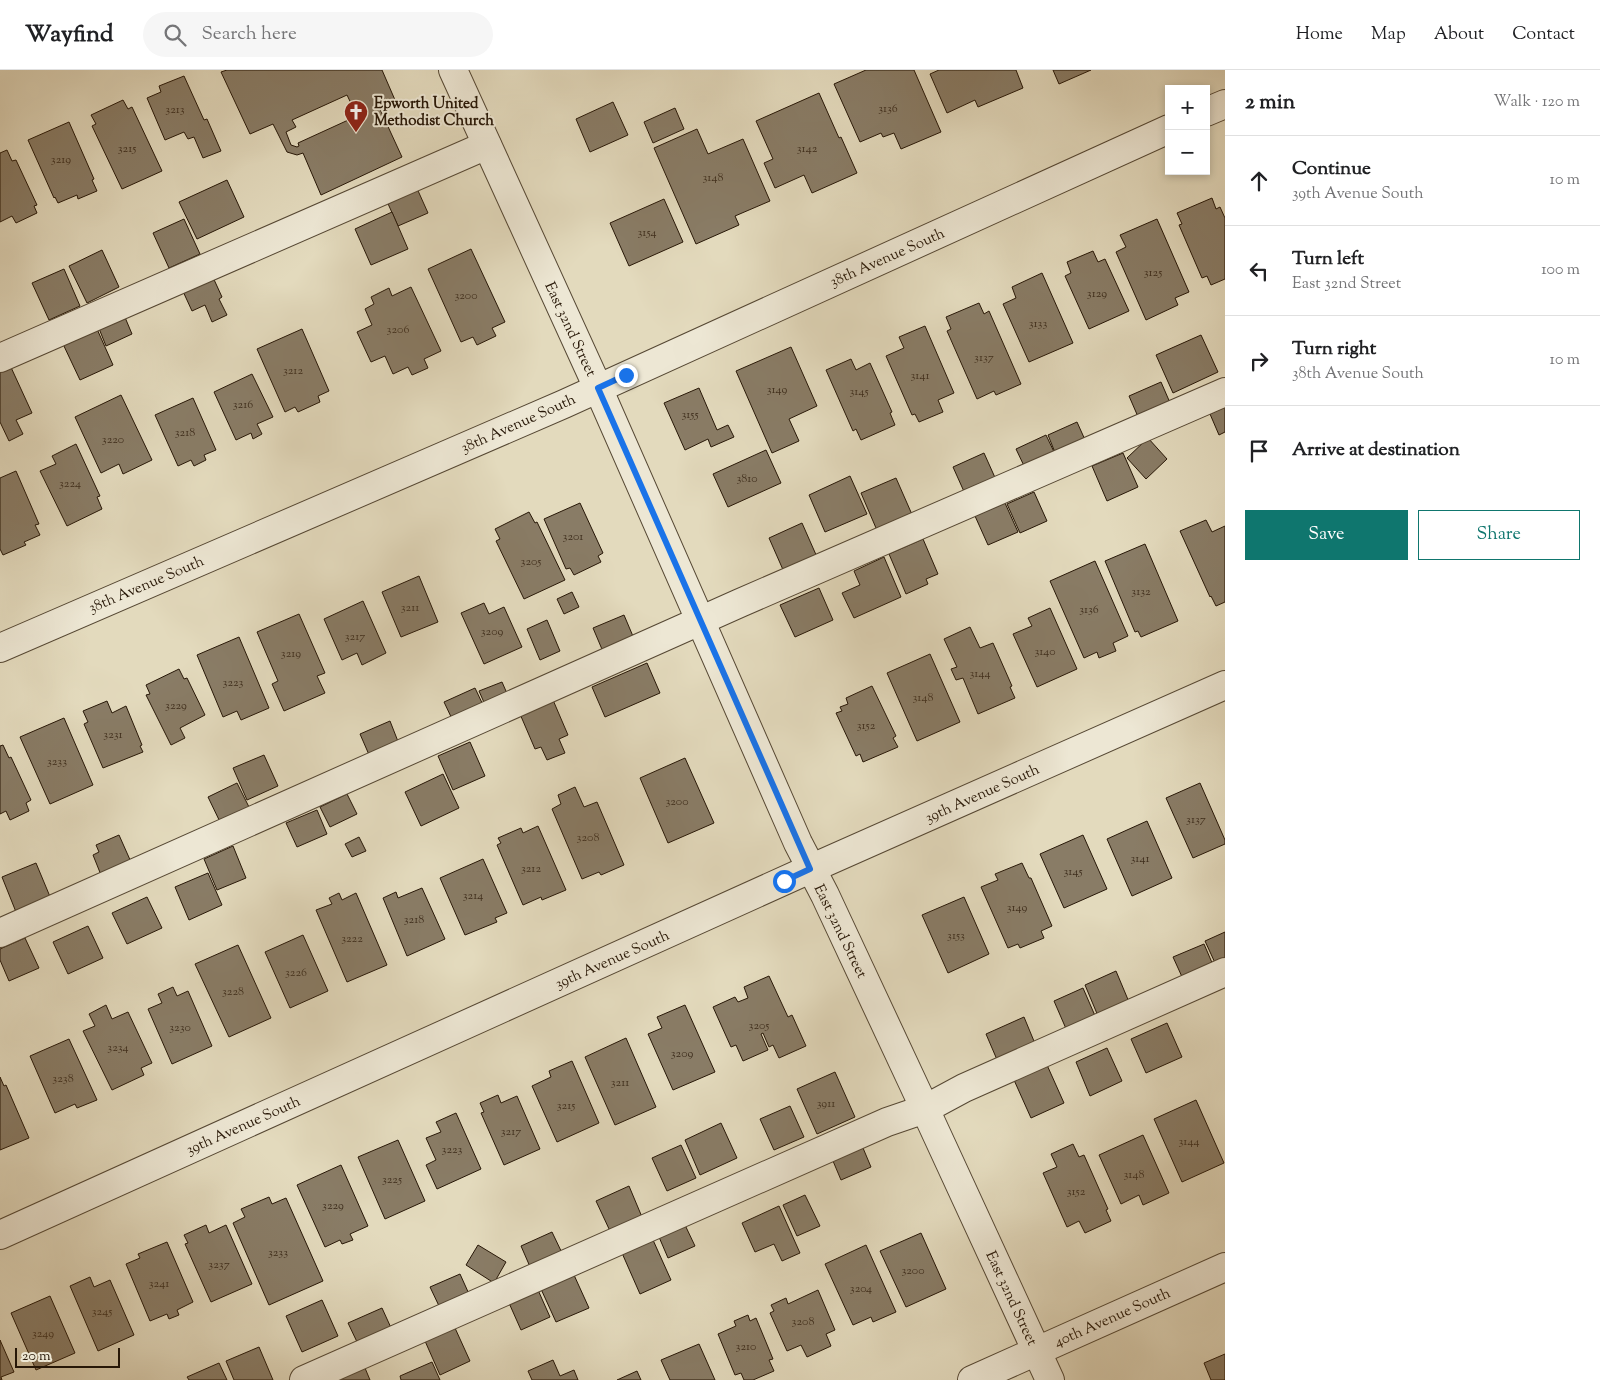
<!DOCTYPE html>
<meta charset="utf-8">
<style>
:root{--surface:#fff;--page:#f6f6f6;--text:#202124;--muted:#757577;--line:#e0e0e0;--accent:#0f766e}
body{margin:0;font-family:"Sorts Mill Goudy",serif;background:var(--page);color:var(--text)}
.controls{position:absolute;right:15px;top:15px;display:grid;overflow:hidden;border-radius:0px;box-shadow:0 2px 8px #0003}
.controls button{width:45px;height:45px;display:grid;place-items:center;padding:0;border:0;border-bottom:1px solid var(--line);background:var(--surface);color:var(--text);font:25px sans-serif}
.scale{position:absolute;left:15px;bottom:12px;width:105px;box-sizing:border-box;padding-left:5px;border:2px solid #271707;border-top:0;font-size:14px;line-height:18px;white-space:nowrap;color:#271707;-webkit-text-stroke:4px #ede7d4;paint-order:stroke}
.stop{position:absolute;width:15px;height:15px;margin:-11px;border:4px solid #1a73e8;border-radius:50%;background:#fff}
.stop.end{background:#1a73e8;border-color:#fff;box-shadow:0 1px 5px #0008}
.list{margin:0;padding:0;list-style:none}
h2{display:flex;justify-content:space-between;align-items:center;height:65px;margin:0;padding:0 20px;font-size:21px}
h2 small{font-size:16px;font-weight:400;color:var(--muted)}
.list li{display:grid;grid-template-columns:32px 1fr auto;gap:15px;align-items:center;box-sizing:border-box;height:90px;padding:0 20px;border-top:1px solid var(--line)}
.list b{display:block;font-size:19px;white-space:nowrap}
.list p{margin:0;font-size:16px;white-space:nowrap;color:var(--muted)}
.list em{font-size:16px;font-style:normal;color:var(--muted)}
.actions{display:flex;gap:10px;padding:15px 20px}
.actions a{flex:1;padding:11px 0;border:1px solid var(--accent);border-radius:0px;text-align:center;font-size:18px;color:var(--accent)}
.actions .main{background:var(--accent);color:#fff}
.icon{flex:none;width:28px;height:28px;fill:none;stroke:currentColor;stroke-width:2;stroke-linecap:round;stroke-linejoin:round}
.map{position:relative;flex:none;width:1225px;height:1310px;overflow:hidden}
header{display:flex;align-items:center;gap:30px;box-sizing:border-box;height:70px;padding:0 25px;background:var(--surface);border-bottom:1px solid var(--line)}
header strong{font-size:24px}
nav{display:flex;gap:28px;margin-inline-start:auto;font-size:18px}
.search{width:350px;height:45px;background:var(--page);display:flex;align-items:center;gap:12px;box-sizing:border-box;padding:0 18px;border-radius:28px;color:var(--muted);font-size:19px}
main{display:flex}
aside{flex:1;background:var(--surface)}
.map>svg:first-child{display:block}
.building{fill:#897c66;stroke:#271707;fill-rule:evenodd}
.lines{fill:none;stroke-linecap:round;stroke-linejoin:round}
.minor-casing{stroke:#564834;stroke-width:30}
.minor{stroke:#ede7d4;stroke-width:28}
.route{stroke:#1a73e8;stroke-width:6}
.labels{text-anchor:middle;stroke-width:4;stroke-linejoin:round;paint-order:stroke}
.number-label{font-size:12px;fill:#40301f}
.poi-label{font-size:15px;font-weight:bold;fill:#271707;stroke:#ede7d4;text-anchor:start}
.street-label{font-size:15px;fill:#271707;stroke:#ede7d4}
</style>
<header>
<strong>Wayfind</strong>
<div class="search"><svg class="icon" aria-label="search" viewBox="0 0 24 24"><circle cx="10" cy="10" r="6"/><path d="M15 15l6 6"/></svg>Search here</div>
<nav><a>Home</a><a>Map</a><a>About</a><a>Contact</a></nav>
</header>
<main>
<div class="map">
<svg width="1225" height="1310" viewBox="0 0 1225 1310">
<rect width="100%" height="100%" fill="#e3dabd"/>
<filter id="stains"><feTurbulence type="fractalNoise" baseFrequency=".004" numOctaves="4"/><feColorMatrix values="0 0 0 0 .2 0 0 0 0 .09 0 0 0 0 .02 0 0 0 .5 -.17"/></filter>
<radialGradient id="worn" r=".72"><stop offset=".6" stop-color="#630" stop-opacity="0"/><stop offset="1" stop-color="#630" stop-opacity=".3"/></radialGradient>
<g class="building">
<path d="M227,0H382L395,30L379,37L402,87L321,125L303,83L297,85L287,82L273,54L250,64L221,2ZM347,25L357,46L298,73L299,76L297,77L291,75L286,62L296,57L292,50Z"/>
<path d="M866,0H914L941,62L901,79L894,63L883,67L881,63L860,72L834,14Z"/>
<path d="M939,0H1016L1023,18L978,37L975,30L947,43L930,4Z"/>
<path d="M1053,0H1091L1059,14Z"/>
<path d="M184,6L204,50L207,49L221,81L203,88L194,67L188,69L184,62L165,70L147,28L161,22L159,16Z"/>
<path d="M819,23L839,68L841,67L857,103L812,123L804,105L775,118L764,93L773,89L756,51Z"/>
<path d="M123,30L128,39L132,37L162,101L122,119L92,56L96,54L91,45Z"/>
<path d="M613,32L628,65L590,82L576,49Z"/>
<path d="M675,38L684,59L653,73L644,52Z"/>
<path d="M69,52L94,109L92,110L97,121L78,129L77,125L58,133L55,127L54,128L28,70Z"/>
<path d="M697,59L708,84L743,69L770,131L735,146L739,155L696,174L654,78Z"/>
<path d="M7,80L12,91L16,90L37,135L34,136L37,143L16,153L12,146L0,152V83Z"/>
<path d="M227,110L244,147L197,169L179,132Z"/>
<path d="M415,114L428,143L398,156L385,127Z"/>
<path d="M1212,128L1216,139L1220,137L1225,148V209L1211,215L1207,206L1202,208L1179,155L1182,154L1177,143Z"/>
<path d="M664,129L683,172L629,196L610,153Z"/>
<path d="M392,142L408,179L371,195L355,159Z"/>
<path d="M184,149L200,184L169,198L153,163Z"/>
<path d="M1157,149L1189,222L1175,228L1178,235L1146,250L1116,182L1126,177L1120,165Z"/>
<path d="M471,179L505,252L492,258L496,266L477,275L473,267L461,272L428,199Z"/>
<path d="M102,180L119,217L87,233L69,196Z"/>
<path d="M1093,181L1098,192L1105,189L1129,241L1089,259L1065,206L1071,203L1067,192Z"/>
<path d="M64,199L80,236L49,250L32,213Z"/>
<path d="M211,203L222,227L219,229L227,245L212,252L205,235L192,241L181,217Z"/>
<path d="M1042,203L1073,273L1029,292L1003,234L1016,228L1012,217Z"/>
<path d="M411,217L441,281L424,289L428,298L412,305L408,297L393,304L385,286L371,292L357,262L372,255L365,239L374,234L371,227L389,218L392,226Z"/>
<path d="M979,233L984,244L989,241L1021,314L996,325L994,321L977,329L947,261L951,259L946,247Z"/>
<path d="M124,245L132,264L106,276L98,256Z"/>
<path d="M925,256L954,323L938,330L943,342L919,352L915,344L912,345L886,286L904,278L899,267Z"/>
<path d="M97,259L113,295L80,310L63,274Z"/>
<path d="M302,259L329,321L318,326L320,332L298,342L295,337L285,342L257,279Z"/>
<path d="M1201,265L1218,302L1173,323L1156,285Z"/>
<path d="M791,277L817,336L789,349L799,371L772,383L736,301Z"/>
<path d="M851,289L856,300L870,293L892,342L890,343L895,355L861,370L856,359L853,361L826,300Z"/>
<path d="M9,293L32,343L16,350L23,364L9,371L0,352V298Z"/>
<path d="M252,304L273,347L257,354L262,364L253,369L251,363L236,370L214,322Z"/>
<path d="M1161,312L1171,335L1139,349L1129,326Z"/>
<path d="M699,318L717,360L728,355L734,367L711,377L708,369L685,380L664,333Z"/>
<path d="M121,325L152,390L123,404L119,394L101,403L75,347Z"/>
<path d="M193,328L216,380L204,385L206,390L194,396L191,390L178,396L155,345Z"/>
<path d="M1225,337V362L1219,365L1210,344Z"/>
<path d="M1077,352L1086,372L1056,385L1048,365Z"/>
<path d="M1046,365L1056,386L1026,400L1016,379Z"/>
<path d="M1148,368L1167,389L1146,409L1127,388Z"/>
<path d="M76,374L100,426L97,427L102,439L67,456L40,401L56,394L52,386Z"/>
<path d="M766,380L781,413L728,437L713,404Z"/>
<path d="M984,383L997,412L966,426L953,397Z"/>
<path d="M1123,383L1138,417L1107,431L1092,396Z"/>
<path d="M16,401L39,454L35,455L40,465L24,472L26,475L3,485L0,479V408Z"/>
<path d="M850,406L867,444L825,462L809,425Z"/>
<path d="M896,408L914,449L879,465L861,423Z"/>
<path d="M1034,422L1047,451L1020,463L1007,434Z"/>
<path d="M580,433L603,483L598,486L601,492L574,505L570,498L566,499L544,449Z"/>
<path d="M1005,433L1018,462L988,475L975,446Z"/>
<path d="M529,442L535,453L537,452L565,510L524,529L496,471L500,469L495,459Z"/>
<path d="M1206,450L1212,462L1225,456V532L1216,536L1211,526L1210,527L1180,461Z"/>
<path d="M802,453L817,487L784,502L769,468Z"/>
<path d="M923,469L938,504L926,509L928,514L906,524L889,484Z"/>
<path d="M1145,474L1178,551L1141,567L1138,561L1135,562L1105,491Z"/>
<path d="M884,487L901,527L854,548L842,523L860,515L854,501Z"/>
<path d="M1095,491L1128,566L1113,573L1116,581L1099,588L1097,582L1084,588L1050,511Z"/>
<path d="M419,506L438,552L401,567L382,522Z"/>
<path d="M819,518L833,550L795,567L780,535Z"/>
<path d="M572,522L579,537L564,544L557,529Z"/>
<path d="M363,531L386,583L362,595L357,583L342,590L324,549Z"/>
<path d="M484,533L489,544L504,537L522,577L484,594L461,543Z"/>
<path d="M1050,538L1077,599L1037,617L1013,564L1032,556L1028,548Z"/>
<path d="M299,544L325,603L317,606L325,623L284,641L272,614L278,611L257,562Z"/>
<path d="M624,545L635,571L604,584L593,558Z"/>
<path d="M547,550L560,581L540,590L527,559Z"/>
<path d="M970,557L980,578L993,573L1012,616L1010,617L1015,628L978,644L963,608L956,610L951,599L957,597L944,569Z"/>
<path d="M239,567L269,638L241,650L237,641L223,647L197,585Z"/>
<path d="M930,584L960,652L917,671L887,603Z"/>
<path d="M647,593L660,623L605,647L592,617Z"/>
<path d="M179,599L184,609L187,608L205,645L180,658L185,668L171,675L146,625L150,624L146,615Z"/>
<path d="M502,612L509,628L486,637L479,621Z"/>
<path d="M872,616L896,666L893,668L898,677L863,692L860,684L856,686L836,643L842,641L840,637L848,634L846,628Z"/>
<path d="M475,618L484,637L453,651L444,632Z"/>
<path d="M553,630L568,665L559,669L565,683L547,690L541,677L535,679L520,644Z"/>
<path d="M107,631L112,643L126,636L142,675L140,676L143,682L103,698L84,654L88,652L83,641Z"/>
<path d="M64,648L93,715L50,734L20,667Z"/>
<path d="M390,651L399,674L370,687L360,664Z"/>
<path d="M470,672L485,706L453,720L438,686Z"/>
<path d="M3,675L9,688L11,687L31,730L26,733L29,741L10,750L6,741L0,744V676Z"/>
<path d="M264,685L278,716L247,730L233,698Z"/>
<path d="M685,688L714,753L668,773L640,708Z"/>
<path d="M443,704L459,738L421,756L405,722Z"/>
<path d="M237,713L251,741L222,756L208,727Z"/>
<path d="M1200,713L1225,770V774L1193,788L1166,728Z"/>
<path d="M575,717L584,737L597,732L624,795L601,805L599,802L582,809L552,739L561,734L558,725Z"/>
<path d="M347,724L357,744L330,757L320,737Z"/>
<path d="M317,740L327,764L297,777L286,753Z"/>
<path d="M1147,751L1172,808L1132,826L1107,769Z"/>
<path d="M538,756L566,820L542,830L541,827L523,835L497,775L501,773L498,768L521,758L523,763Z"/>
<path d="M119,765L131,792L101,805L93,785L99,782L96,775Z"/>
<path d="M1083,765L1107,819L1064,838L1040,784Z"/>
<path d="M359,767L366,781L352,787L345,774Z"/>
<path d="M233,776L246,808L217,820L204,789Z"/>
<path d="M483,789L507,843L495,848L497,852L465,865L440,808Z"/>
<path d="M36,793L51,829L16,842L2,807Z"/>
<path d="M1022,793L1029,808H1031L1052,856L1041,861L1044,868L1020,878L1018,874L1008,878L981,817L998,810L995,804Z"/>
<path d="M208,803L222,835L189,850L175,817Z"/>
<path d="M422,818L445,869L407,886L383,828L396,822L398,828Z"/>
<path d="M339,823L342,830L356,823L387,895L347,912L316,840L332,834L329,828Z"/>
<path d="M147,827L162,858L127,874L112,843Z"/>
<path d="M964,827L989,884L948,903L922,845Z"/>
<path d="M88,856L103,888L68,904L53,872Z"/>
<path d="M1225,862V891L1216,895L1205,871Z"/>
<path d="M303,865L328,921L290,938L265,882Z"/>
<path d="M25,868L39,898L9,911L0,890V879Z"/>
<path d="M1204,874L1213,895L1183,909L1173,887Z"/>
<path d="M238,875L271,948L229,967L195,894Z"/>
<path d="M1116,901L1129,932L1098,946L1085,915Z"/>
<path d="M769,906L788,947L792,945L806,976L779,988L773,975L769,977L763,963L761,964L768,980L743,991L736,975L731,977L713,937L735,927L738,932L748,928L744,917Z"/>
<path d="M173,917L177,926L188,921L212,976L172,994L148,939L162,933L158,924Z"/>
<path d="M1083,918L1096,948L1067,961L1054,931Z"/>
<path d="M106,935L112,949L128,942L152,993L141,998L144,1005L112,1020L83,961L95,956L89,944Z"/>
<path d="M685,935L715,1002L673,1020L648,964L662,958L657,947Z"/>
<path d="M1024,947L1036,976L998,992L986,964Z"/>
<path d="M1167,953L1182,987L1146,1003L1131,969Z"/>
<path d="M626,968L656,1037L615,1055L585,987Z"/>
<path d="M69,969L97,1030L77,1038L75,1034L55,1043L30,986Z"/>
<path d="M1107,978L1122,1011L1090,1026L1076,992Z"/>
<path d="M572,991L599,1053L557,1072L532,1016L551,1007L549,1001Z"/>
<path d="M1047,995L1064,1033L1031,1048L1014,1010Z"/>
<path d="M835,1002L855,1047L817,1064L797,1019Z"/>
<path d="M0,1007L4,1016L6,1015L29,1068L0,1080Z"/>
<path d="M498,1025L501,1033L517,1026L540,1079L504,1095L481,1043L484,1042L480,1033Z"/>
<path d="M1196,1030L1224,1093L1182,1112L1154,1049Z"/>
<path d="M790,1036L804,1067L774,1080L760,1049Z"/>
<path d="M456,1043L481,1099L437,1119L426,1095L436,1090L426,1068L441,1062L436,1052Z"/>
<path d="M721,1053L737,1088L700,1105L685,1070Z"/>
<path d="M1143,1065L1169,1123L1143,1135L1139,1125L1121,1134L1099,1085Z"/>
<path d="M398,1070L425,1131L385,1149L358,1087Z"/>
<path d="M1073,1074L1079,1087L1084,1085L1108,1139L1106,1140L1111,1151L1085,1163L1079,1151L1067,1157L1043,1103L1057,1097L1051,1084Z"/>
<path d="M681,1075L696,1108L667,1121L652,1088Z"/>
<path d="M863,1078L871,1097L841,1110L833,1091Z"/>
<path d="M341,1095L368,1156L350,1164L353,1170L342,1174L340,1170L325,1177L297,1115Z"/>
<path d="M629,1116L642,1147L610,1161L596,1131Z"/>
<path d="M805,1125L820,1156L797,1166L783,1135Z"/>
<path d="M269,1127L272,1134L286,1128L323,1211L269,1235L233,1153L245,1147L241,1139Z"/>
<path d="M779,1136L800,1183L782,1191L774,1174L755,1182L742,1153Z"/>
<path d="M206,1155L209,1163L226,1155L252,1214L211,1232L185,1174L188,1173L184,1165Z"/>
<path d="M685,1155L695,1176L668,1188L659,1167Z"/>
<path d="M552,1162L563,1185L531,1199L521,1176Z"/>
<path d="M921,1163L946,1219L906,1237L880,1181Z"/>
<path d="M653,1170L671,1210L640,1224L622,1183Z"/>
<path d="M167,1172L193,1232L177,1240L179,1245L169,1249L167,1244L150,1251L126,1194L140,1188L138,1184Z"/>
<path d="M478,1175L506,1192L494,1213L466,1195Z"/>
<path d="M866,1175L896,1242L873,1252L871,1247L853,1255L825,1194Z"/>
<path d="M460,1204L469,1224L440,1238L430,1217Z"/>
<path d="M574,1205L589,1238L556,1252L541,1219Z"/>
<path d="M90,1207L94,1217L110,1210L134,1265L98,1281L70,1216Z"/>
<path d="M538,1220L550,1247L521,1260L509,1233Z"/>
<path d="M818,1220L835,1260L826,1264L831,1276L807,1287L801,1275L787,1281L770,1243L774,1241L771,1235L786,1228L788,1234Z"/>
<path d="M50,1226L75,1283L36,1300L11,1243Z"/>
<path d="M322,1230L338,1266L302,1282L286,1246Z"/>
<path d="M382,1238L392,1260L358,1274L348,1253Z"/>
<path d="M748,1245L750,1251L756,1248L773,1289L769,1290L774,1301L753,1310H744L741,1303L735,1305L718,1264L736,1256L734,1251Z"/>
<path d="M455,1258L470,1291L440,1305L425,1271Z"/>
<path d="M0,1270L14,1302L1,1307L2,1310H0Z"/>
<path d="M699,1274L715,1310H670L661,1290Z"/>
<path d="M259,1277L273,1310H234L226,1291Z"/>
<path d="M1225,1284V1310H1211L1204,1293Z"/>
<path d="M553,1290L560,1306L574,1300L578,1310H532L528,1301Z"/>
<path d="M432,1292L440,1310H401L400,1306Z"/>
<path d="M219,1293L227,1310H189L187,1307Z"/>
<path d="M365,1298L370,1310H338Z"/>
<path d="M637,1301L641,1310H617Z"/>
</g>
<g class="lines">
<g class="minor-casing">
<g id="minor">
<path d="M453,0L598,318L798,773L825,825L925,1039L1050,1310"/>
<path d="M1206,42L1225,34"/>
<path d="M0,288L487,75"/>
<path d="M0,578L564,334L1169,59"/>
<path d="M0,863L740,533L1225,322"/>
<path d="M0,1165L810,799L1225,615"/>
<path d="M304,1310L887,1052L925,1039L964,1018L1225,902"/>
<path d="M972,1310L1225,1197"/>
</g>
</g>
<use href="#minor" class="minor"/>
</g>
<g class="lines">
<path class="route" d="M626,305L598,318L810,799L784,811"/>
</g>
<defs>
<g id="church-pin" transform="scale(1.25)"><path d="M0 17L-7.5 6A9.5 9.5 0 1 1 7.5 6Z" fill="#8f2418" stroke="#ede7d4"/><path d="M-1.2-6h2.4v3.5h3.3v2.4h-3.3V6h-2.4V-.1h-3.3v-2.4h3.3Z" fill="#fff"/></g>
</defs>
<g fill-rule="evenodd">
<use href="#church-pin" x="356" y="42"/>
</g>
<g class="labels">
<g class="number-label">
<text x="888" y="42">3136</text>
<text x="175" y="43">3213</text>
<text x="127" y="82">3215</text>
<text x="807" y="82">3142</text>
<text x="61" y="93">3219</text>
<text x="713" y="111">3148</text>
<text x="647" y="166">3154</text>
<text x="1153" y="206">3125</text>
<text x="1097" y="227">3129</text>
<text x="466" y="229">3200</text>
<text x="1038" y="257">3133</text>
<text x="398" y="263">3206</text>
<text x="984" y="291">3137</text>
<text x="293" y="304">3212</text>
<text x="920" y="309">3141</text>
<text x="777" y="323">3149</text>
<text x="859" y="325">3145</text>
<text x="243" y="338">3216</text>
<text x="690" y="348">3155</text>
<text x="185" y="366">3218</text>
<text x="113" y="373">3220</text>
<text x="747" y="412">3810</text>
<text x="70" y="417">3224</text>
<text x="573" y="470">3201</text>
<text x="531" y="495">3205</text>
<text x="1141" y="525">3132</text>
<text x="410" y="541">3211</text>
<text x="1089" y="543">3136</text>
<text x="492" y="565">3209</text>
<text x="355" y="570">3217</text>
<text x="1045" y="585">3140</text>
<text x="291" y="587">3219</text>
<text x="980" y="607">3144</text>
<text x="233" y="616">3223</text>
<text x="923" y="631">3148</text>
<text x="176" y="639">3229</text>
<text x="866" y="659">3152</text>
<text x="113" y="668">3231</text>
<text x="57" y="695">3233</text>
<text x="677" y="735">3200</text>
<text x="1196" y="753">3137</text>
<text x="588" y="771">3208</text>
<text x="1140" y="792">3141</text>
<text x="531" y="802">3212</text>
<text x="1073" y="805">3145</text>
<text x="473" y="829">3214</text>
<text x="1017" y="841">3149</text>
<text x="414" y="853">3218</text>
<text x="956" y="869">3153</text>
<text x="352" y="872">3222</text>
<text x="296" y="906">3226</text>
<text x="233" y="925">3228</text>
<text x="759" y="959">3205</text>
<text x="180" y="961">3230</text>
<text x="118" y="981">3234</text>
<text x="682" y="987">3209</text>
<text x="63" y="1012">3238</text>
<text x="620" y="1016">3211</text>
<text x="826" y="1037">3911</text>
<text x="566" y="1039">3215</text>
<text x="511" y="1065">3217</text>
<text x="1189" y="1075">3144</text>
<text x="452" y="1083">3223</text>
<text x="1134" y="1108">3148</text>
<text x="392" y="1113">3225</text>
<text x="1076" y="1125">3152</text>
<text x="333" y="1139">3229</text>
<text x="278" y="1186">3233</text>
<text x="219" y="1198">3237</text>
<text x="913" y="1204">3200</text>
<text x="159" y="1217">3241</text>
<text x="861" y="1222">3204</text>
<text x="102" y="1245">3245</text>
<text x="803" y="1255">3208</text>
<text x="43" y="1267">3249</text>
<text x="746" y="1280">3210</text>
</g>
<g class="poi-label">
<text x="374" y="38">Epworth United<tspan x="374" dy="17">Methodist Church</tspan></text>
</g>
<g class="street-label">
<text transform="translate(887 187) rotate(-24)" y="5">38th Avenue South</text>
<text transform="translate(571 259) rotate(65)" y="5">East 32nd Street</text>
<text transform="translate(518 353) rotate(-24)" y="5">38th Avenue South</text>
<text transform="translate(146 514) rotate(-23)" y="5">38th Avenue South</text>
<text transform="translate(982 723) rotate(-24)" y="5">39th Avenue South</text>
<text transform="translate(841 861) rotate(64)" y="5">East 32nd Street</text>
<text transform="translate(612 889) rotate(-24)" y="5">39th Avenue South</text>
<text transform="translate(243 1055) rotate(-24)" y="5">39th Avenue South</text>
<text transform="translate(1012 1228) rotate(65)" y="5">East 32nd Street</text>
<text transform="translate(1112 1247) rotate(-24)" y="5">40th Avenue South</text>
</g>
</g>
<rect width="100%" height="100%" filter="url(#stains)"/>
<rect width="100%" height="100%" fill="url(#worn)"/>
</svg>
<div class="controls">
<button>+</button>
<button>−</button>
</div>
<div class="scale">20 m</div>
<div class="stop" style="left:784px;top:811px"></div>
<div class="stop end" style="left:626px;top:305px"></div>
</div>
<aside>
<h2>2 min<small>Walk · 120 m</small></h2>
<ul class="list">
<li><svg class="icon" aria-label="ahead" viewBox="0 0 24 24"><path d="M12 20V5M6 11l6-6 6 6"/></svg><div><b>Continue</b><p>39th Avenue South</p></div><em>10 m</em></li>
<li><svg class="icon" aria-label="left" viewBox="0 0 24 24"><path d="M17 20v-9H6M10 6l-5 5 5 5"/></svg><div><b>Turn left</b><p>East 32nd Street</p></div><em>100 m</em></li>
<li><svg class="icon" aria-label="right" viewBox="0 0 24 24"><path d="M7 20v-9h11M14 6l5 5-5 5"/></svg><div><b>Turn right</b><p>38th Avenue South</p></div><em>10 m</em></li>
<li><svg class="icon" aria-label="arrive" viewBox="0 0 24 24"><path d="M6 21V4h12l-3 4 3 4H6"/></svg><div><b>Arrive at destination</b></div></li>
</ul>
<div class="actions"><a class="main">Save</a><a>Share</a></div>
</aside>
</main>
